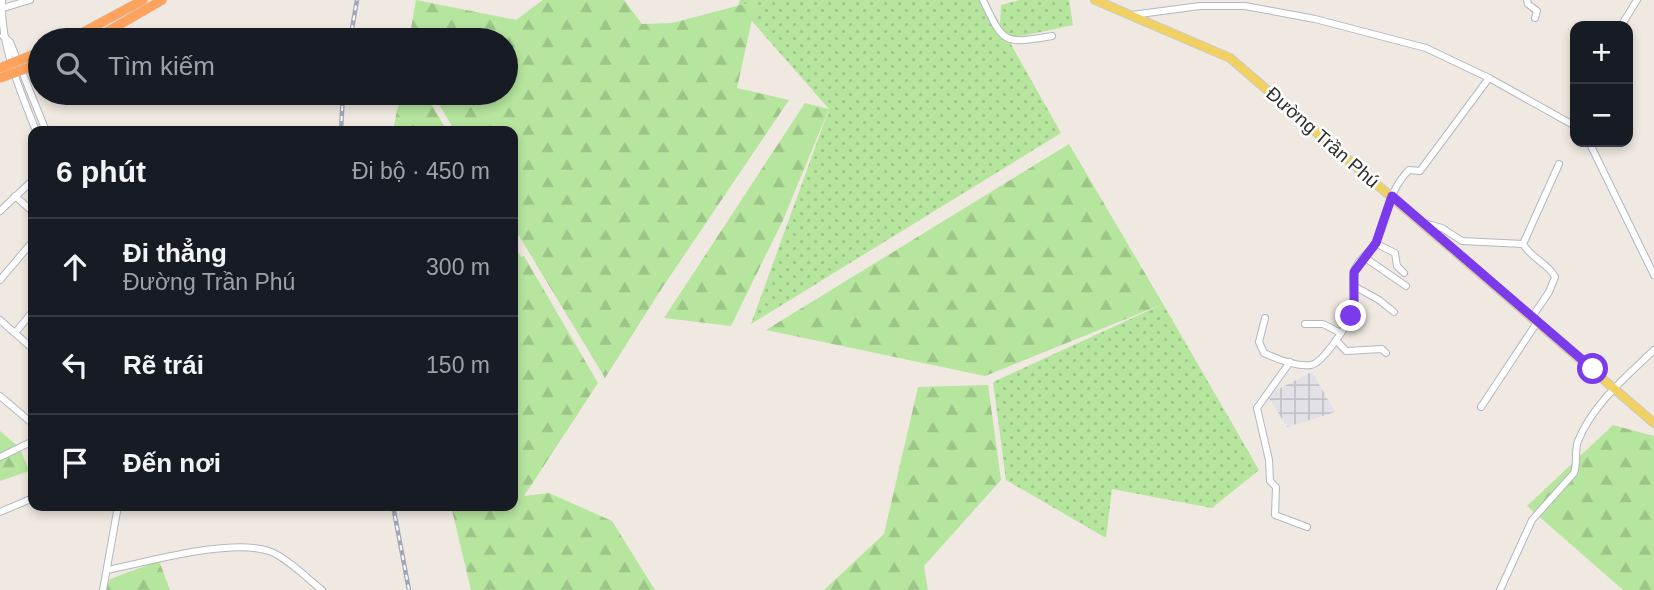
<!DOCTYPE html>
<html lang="vi">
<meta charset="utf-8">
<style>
:root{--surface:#171b24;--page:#20242c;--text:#f1f3f6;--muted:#9ea1a6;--line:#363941}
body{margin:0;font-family:Helvetica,sans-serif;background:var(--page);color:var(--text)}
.controls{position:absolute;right:21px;top:21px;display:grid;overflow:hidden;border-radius:14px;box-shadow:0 4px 10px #0003}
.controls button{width:63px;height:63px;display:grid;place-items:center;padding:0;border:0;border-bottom:2px solid var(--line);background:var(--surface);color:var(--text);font:35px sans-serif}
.stop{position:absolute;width:21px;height:21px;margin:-16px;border:5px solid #7c3aed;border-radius:50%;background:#fff}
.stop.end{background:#7c3aed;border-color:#fff;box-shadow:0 2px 7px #0008}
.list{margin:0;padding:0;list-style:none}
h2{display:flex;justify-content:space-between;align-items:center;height:91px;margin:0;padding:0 28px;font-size:30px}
h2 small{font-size:23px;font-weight:400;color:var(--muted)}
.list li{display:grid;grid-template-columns:46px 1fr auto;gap:21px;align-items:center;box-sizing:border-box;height:98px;padding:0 28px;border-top:2px solid var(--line)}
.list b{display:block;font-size:26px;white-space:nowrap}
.list p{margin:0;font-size:23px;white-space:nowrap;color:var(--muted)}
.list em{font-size:23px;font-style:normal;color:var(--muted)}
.icon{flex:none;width:38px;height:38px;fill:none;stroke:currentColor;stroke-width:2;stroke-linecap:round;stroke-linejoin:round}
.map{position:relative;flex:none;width:1654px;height:590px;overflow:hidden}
.search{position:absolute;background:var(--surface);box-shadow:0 4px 10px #0003;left:28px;top:28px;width:490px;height:77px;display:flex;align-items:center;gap:18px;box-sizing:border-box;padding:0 24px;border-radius:38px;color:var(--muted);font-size:26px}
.panel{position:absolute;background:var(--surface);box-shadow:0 4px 10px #0003;left:28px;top:126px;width:490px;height:385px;border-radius:14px}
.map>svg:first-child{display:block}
.industrial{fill:url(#industrial-grid)}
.grass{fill:url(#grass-dots)}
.forest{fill:url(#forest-firs)}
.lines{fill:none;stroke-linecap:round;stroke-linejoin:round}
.minor-casing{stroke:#b4b7c1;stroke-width:8}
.major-casing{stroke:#c9c9c9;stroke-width:10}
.highway-casing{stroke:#c9c9c9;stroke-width:10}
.minor{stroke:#fff;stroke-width:6}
.major{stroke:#f2d163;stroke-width:8}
.highway{stroke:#ffa35c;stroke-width:9}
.rail-casing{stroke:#a3a6b8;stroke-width:4.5}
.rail{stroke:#fff;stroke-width:2;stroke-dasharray:5;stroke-linecap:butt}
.highway-bridge-casing{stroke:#c9c9c9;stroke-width:10;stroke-linecap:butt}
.highway-bridge{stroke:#ffa35c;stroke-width:9}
.route{stroke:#7c3aed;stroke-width:9}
.labels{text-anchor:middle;stroke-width:5;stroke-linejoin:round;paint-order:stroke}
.street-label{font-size:19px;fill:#2e2e2e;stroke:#fff}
</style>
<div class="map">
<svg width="1654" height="590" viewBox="0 0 1654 590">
<defs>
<pattern id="industrial-grid" width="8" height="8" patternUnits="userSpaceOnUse" patternTransform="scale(1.75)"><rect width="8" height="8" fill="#e3e1e8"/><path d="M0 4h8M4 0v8" fill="none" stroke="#c3c1c7"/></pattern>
<pattern id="grass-dots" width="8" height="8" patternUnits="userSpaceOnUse" patternTransform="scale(1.75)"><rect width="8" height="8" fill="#b6e59e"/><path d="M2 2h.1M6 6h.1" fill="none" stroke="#9dc588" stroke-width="1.8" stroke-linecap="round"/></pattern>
<pattern id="forest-firs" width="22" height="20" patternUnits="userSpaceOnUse" patternTransform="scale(1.75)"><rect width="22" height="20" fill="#b6e59e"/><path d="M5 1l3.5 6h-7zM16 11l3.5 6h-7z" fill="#9dc588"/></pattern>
</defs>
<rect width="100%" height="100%" fill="#efe9e1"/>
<path class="industrial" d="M1312,372L1335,412L1287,427L1267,395Z"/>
<g class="grass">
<path d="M740,0H986L1000,24L1001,5L1020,0H1069L1073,25L1008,39L1061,133L751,324L829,109L738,5Z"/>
<path d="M1163,304L1259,470L1212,508L1112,489L1106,538L1006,480L993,382Z"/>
</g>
<g class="forest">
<path d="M416,0L516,20L543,0H624L642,24L672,23L756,1L737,88L789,100L660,291L605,378L513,226V131H455L432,93H506V40H409Z"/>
<path d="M404,93H425L447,131H393L397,110Z"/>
<path d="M805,103L829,109L783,220L731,326L664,318Z"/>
<path d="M1069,144L1163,304L985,376L766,330Z"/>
<path d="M513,243L521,257L524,256L598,383L524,496L549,493L612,521L655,590H471L451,506H513Z"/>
<path d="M988,385L1001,480L924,566L928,590H824L884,534L918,387Z"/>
<path d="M1613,425L1654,436V590H1623L1527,506Z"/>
<path d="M0,431L20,448L29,471L0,481Z"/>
<path d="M159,561L170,590H106L110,579Z"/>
</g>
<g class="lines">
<g class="minor-casing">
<g id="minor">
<path d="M2,0C0,45 20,90 36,131"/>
<path d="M983,0C1004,45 1004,44 1052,36"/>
<path d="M1527,0L1528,4L1537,11L1535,18"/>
<path d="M0,9L30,0"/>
<path d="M1132,15L1200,6H1245L1315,19L1426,48L1489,78L1575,126"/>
<path d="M1621,26L1637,0"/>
<path d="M3,36L10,42L46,131"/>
<path d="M1589,142L1654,275"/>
<path d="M15,196L33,212"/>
<path d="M0,211L33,180"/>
<path d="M1424,223L1442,228L1462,241L1523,244"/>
<path d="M1375,243L1395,253L1397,266L1404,273"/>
<path d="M1523,244C1532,259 1549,264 1555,277L1549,292L1532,317"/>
<path d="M1523,244L1559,164"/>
<path d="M1364,257L1406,286"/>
<path d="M0,280L33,241"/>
<path d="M1354,286L1379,300L1394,312"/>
<path d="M1265,318L1259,342L1264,353C1277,359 1297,367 1311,365C1323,363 1350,322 1353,310C1356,298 1352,285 1354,272C1356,260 1371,253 1376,242C1386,216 1389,190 1409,170L1420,171L1489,78"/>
<path d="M0,320L33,349"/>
<path d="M1305,324H1323L1341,333"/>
<path d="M15,333L33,311"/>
<path d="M1336,340L1346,351L1382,349L1386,353"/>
<path d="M1290,362L1257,408L1269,460L1270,481L1276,487L1275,515L1307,527"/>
<path d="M0,396L33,424"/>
<path d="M1481,407L1538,321"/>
<path d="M0,457L33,441"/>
<path d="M0,512L33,498"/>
<path d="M107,570C148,562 230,538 269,551C286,557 308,579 322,590"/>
<path d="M103,590L118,506"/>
<path d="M1500,590L1532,520L1574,473C1578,462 1574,452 1578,441C1593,404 1625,378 1654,350"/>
</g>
</g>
<g class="major-casing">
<path id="major" d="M1095,0L1230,58L1654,423"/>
</g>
<g class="highway-casing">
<g id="highway">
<path d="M69,40L143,0"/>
<path d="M93,40L162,0"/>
</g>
</g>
<use href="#minor" class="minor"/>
<use href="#major" class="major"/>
<use href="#highway" class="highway"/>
<g class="rail-casing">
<g id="rail">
<path d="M350,40L357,0"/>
<path d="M341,131L343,93"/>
<path d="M393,506L409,590"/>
</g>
</g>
<use href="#rail" class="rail"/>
<g class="highway-bridge-casing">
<g id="highway-bridge">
<path d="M0,68L40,52"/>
<path d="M0,78L40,63"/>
</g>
</g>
<use href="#highway-bridge" class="highway-bridge"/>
</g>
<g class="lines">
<path class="route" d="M1351,316L1354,303V272L1376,243L1392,196L1593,369"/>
</g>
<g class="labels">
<g class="street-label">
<text transform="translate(1323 137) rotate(41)" y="7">Đường Trần Phú</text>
</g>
</g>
</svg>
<div class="controls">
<button>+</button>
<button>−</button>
</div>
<div class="stop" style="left:1593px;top:369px"></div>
<div class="stop end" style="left:1351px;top:316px"></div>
<div class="search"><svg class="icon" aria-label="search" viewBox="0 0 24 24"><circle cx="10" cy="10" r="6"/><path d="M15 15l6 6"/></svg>Tìm kiếm</div>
<section class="panel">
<h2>6 phút<small>Đi bộ · 450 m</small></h2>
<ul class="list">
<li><svg class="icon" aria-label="ahead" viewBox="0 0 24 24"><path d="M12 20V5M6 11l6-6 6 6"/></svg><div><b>Đi thẳng</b><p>Đường Trần Phú</p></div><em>300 m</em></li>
<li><svg class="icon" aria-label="left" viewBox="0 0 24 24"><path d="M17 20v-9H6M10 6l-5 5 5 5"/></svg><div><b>Rẽ trái</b></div><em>150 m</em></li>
<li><svg class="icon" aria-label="arrive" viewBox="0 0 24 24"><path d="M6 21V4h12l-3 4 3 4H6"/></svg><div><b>Đến nơi</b></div></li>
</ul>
</section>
</div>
